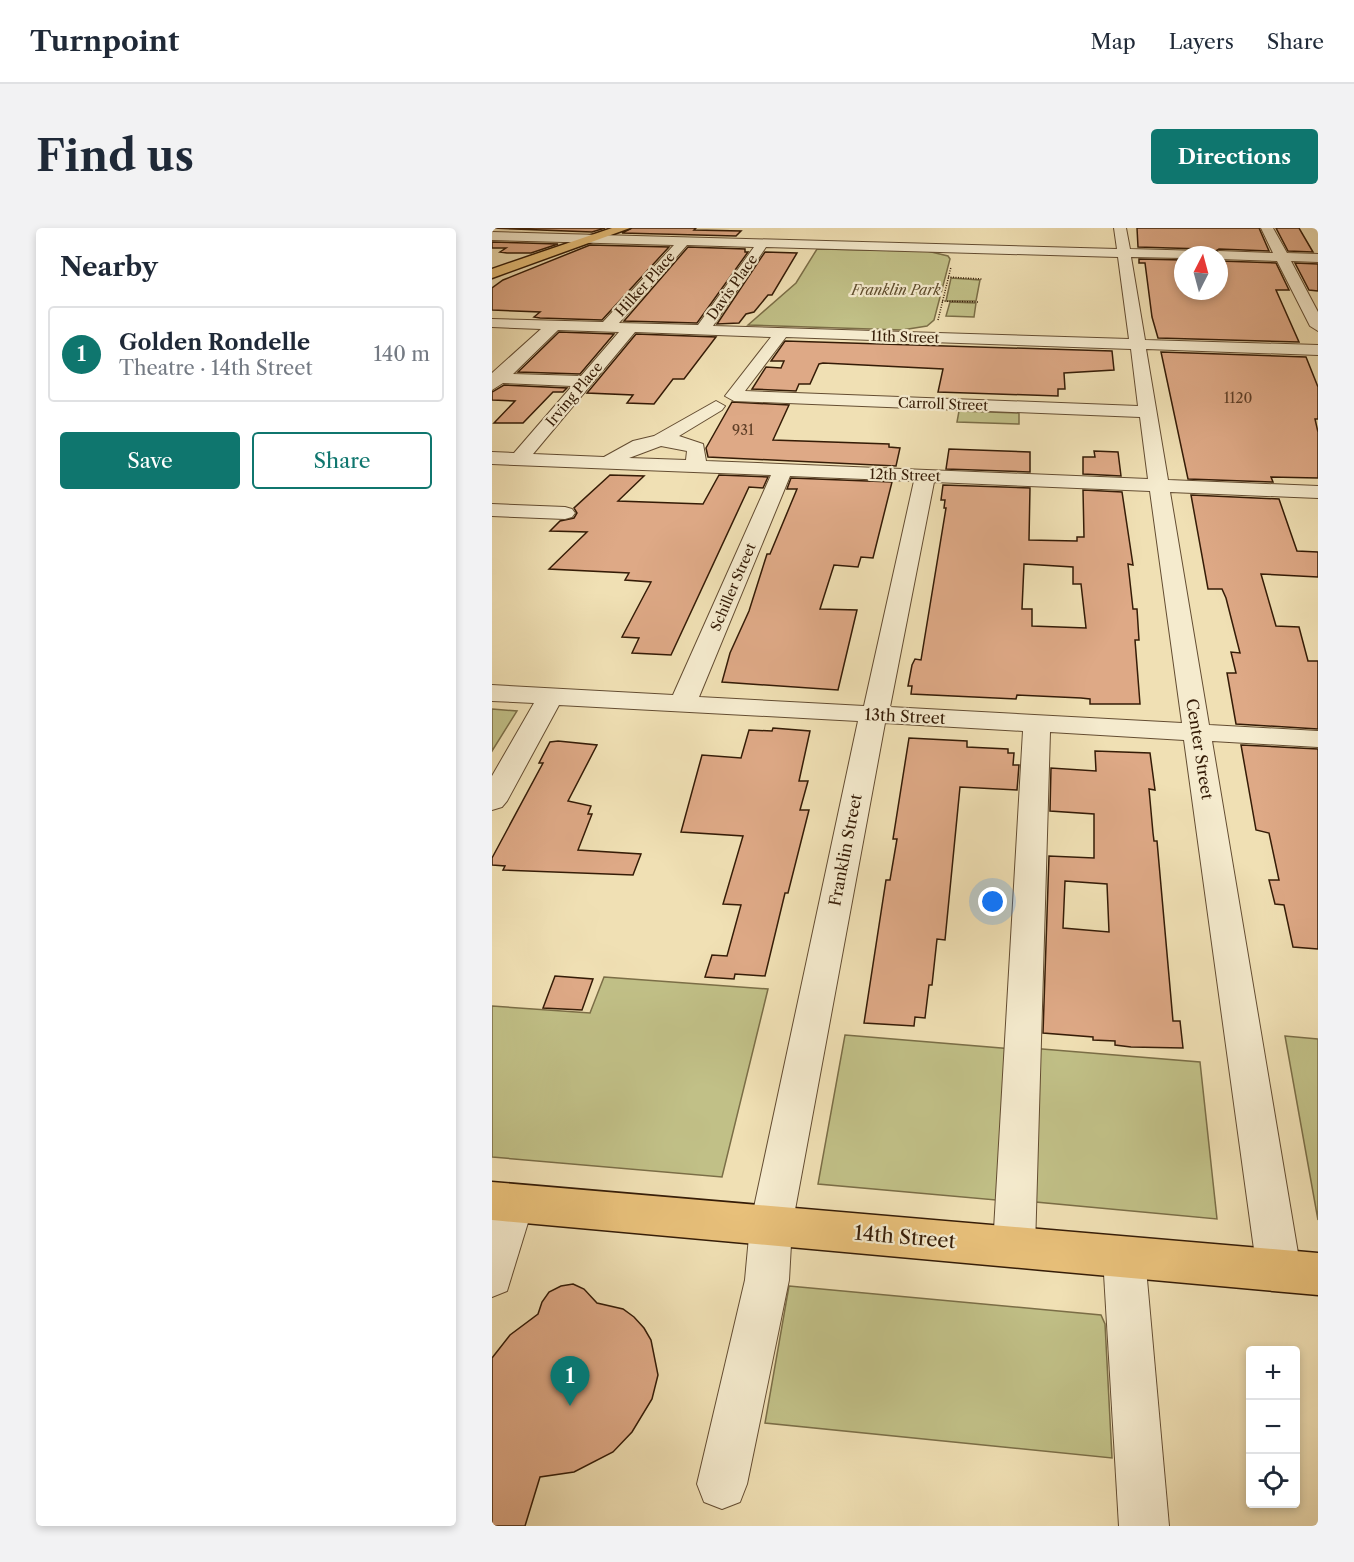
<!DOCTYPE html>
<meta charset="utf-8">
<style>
:root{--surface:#fff;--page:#f2f2f3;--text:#1f2937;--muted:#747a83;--line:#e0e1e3;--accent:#0f766e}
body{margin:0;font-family:"Libre Caslon Text",serif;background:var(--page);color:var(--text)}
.controls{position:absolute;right:18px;bottom:18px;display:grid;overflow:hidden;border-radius:6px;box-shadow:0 3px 9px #0003}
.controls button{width:54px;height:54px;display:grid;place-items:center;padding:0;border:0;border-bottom:2px solid var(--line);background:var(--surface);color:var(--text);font:30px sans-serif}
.compass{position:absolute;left:682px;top:18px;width:54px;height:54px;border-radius:50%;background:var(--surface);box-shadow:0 3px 9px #0003;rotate:6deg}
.you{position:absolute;left:501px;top:674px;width:21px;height:21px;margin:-15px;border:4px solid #fff;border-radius:50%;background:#1a73e8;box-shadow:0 0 0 9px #1a73e833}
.badge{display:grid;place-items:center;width:39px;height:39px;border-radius:50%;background:var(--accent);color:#fff;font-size:20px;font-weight:700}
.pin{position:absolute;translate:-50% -50px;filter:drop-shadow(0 2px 3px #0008)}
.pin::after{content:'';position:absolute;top:32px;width:21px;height:18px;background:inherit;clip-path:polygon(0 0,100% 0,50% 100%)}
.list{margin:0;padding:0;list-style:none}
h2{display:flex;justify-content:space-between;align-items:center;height:78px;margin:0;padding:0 24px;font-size:26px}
h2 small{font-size:20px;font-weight:400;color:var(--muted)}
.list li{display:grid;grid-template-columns:39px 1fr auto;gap:18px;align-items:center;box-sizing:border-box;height:96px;margin:0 12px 12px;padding:0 12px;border:2px solid var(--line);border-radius:6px}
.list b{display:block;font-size:22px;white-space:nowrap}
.list p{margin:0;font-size:20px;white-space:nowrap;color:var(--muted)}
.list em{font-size:20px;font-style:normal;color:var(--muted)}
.actions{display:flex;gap:12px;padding:18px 24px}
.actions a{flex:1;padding:14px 0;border:2px solid var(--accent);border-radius:6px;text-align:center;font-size:21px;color:var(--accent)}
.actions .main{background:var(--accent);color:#fff}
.icon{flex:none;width:33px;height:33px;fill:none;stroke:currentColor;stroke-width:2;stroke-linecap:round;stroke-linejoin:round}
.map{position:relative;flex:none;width:826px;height:1298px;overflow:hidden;border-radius:6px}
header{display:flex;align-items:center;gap:36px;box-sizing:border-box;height:84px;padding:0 30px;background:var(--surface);border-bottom:2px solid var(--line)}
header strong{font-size:28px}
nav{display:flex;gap:33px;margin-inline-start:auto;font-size:21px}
.intro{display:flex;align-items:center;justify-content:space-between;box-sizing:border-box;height:144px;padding:0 36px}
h1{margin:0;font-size:42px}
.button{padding:15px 27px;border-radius:6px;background:var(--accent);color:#fff;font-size:21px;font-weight:700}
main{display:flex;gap:36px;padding:0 36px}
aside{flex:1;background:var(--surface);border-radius:6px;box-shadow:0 3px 9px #0003}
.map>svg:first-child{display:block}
.green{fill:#c1c087;stroke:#7b6e47;stroke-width:1.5}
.building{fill:#dea986;stroke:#351c07;stroke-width:1.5;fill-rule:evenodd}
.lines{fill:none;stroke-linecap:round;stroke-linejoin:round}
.minor-casing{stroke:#644d32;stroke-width:2}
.major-casing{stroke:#351c07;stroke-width:3}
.path{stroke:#351c07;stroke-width:1.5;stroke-dasharray:1 1.5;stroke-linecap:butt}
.minor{fill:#f5ebce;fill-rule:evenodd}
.major{fill:#e8c07a;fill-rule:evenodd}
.labels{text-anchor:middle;stroke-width:4.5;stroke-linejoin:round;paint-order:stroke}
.far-street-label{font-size:14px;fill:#351c07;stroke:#f5ebce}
.far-park-label{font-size:14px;font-style:italic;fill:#5f4d2d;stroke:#f5ebce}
.number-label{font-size:14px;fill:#5f3f27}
.street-label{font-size:16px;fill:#351c07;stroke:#f5ebce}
.near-street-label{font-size:20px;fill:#351c07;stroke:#f5ebce}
</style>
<header>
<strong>Turnpoint</strong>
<nav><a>Map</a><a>Layers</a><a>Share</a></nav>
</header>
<div class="intro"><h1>Find us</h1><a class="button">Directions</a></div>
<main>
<aside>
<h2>Nearby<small></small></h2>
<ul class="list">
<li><span class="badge">1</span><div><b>Golden Rondelle</b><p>Theatre · 14th Street</p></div><em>140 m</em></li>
</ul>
<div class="actions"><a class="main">Save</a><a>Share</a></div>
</aside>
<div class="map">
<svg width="826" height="1298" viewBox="0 0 826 1298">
<rect width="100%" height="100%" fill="#f0e0b4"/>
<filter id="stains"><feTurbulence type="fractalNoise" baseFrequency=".00333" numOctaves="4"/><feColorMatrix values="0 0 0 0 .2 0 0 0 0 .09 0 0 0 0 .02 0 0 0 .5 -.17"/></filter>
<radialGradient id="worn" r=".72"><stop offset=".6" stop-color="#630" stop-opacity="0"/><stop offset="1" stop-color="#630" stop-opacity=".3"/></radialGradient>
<g class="green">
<path d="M325,21L435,23L456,28L458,31L442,92L435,98L410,102L256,97L304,55Z"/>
<path d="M459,50L488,52L484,73H454Z"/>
<path d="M458,74L484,75L482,89L454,88Z"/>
<path d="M467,183L527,185V196L465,194Z"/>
<path d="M0,481L25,483L0,523Z"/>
<path d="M112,749L276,761L230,949L0,929V778L98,785Z"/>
<path d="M353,807L521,821L515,973L326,956Z"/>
<path d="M793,808L826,811V992Z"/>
<path d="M538,820L708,834L725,991L533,973Z"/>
<path d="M297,1058L609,1087L613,1096L620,1230L273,1195Z"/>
</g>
<g class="building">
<path d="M0,0H113L100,4Z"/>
<path d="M140,0H204L202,2L249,3L244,8L130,5Z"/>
<path d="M645,0H767L777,23L727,21L719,26L711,21L646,19Z"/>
<path d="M784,0H807L821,24L796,23Z"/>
<path d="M0,14L66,16L39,25H15L8,24L14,20H0Z"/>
<path d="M98,17L177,19L110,92L48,90L42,89L48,84L0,82V60L11,52Z"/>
<path d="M196,19L253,21V24H256L205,95L132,93Z"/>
<path d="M273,24L305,25L280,67H276L262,84L254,86L247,95L225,96Z"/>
<path d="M647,31L691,32V63H727V33L784,35L797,62H784L807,114L666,110L660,89L653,35H647Z"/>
<path d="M803,35L826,36V63L817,62Z"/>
<path d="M67,104L122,106L88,146L26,144Z"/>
<path d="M144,106L224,109L192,151H181L162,176L135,175L141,167L95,165Z"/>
<path d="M293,113L620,123L622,142L572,145L573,161H566V168L446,164L451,141L331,135L327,136L318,156H307L304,163L260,161L274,139L289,140L292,133H279Z"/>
<path d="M669,124L814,129L826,159V191H823L826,204V250L779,249L781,254L696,251Z"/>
<path d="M12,157L75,160L71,164H61L31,195H2L23,173L0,172V164Z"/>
<path d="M240,174L297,177L281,212L397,216V219L408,220L404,238L216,229L214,220Z"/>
<path d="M457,221L538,224V244L454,241Z"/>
<path d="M602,223L626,224L629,248L591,246V229H603Z"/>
<path d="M118,247L152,248L126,273L211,276L227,247L276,249L271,260L257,259L179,427L140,425L147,410L130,409L159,354L133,352L137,345L57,341L95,304L58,303L68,293L82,290L85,285L82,280Z"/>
<path d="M299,250L400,254L381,330L369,329L366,339L342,337L328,381L365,382L346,462L230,454L238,425L257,383L275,326H278L305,261H295Z"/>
<path d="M451,257L538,260L537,312L585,313V309H592L591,262L630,264L641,337L636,336L641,381H645L647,412H643L648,476H598V471L589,470L525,467L524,471L419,466L420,458H416L420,437L423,431L429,432L454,280H452L453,272H449ZM532,336L581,339V356H589L594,400L540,398V381H530Z"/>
<path d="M699,267L787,271L805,323L826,324V349L769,346L784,398L807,399L816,433H826V501L744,496L735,445H744L739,424L748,425L734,370L730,361H716Z"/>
<path d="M281,500L318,503L307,553H316L308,582H317L296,665H293L273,748L243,746L242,751L213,749L220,727L235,728L249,677L231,676L251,608L189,604L210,527L249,530L257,502L280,503Z"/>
<path d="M417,510L475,513V519L516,521V525H522L521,537H527L525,562L468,559L453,712L445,711L440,757H437L433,790L423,789L422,798L372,795L394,652H398L405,611H401Z"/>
<path d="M66,513L105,517L76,573L99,578L96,586H100L86,622L149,626L141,647L11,642L13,638L0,637V630L51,535H47L58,514Z"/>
<path d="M749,517L826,521V721L801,719L792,677L783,676L777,652H787L777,605L764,602Z"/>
<path d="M603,523L658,525L663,562L657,561L661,605L662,613H665L681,793H688L691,820L639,819L623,817V813L601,812V809L551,805L557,628L602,630V586L558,583L559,540L604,543ZM573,653L615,656L617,704L571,700Z"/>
<path d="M63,748L101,751L90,782L51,780Z"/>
<path d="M81,1056L92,1061L105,1075L131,1081L142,1089L152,1100L159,1112L166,1147L160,1171L140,1204L121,1224L82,1244L48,1249L33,1298H0V1130L18,1107L46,1086L50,1074L57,1064L69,1058Z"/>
</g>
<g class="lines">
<g class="minor-casing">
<g id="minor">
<path d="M622,0H634L638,21L711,23L717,27H691V30L639,29L653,112L826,117V127L654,121L676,252L826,258V270L678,264L717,497L826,503V519L720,513L809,1043L802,1057L787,1063L772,1057L765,1043L692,512L558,504L543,1019L537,1033L522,1038L507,1033L501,1019L531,503L393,495L300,998L297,1052L255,1256L248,1274L230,1281L212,1274L205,1256L253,1052L258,998L366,493L67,477L15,573L10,579L0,582V548L42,475L0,473V457L181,467L279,247L0,236V224L22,225L80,158L11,155L0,162V145L49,101L0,99V91L111,94L182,17L0,12V4L625,21ZM195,17L262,19L206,97L127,95ZM274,19L626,29L637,111L221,98ZM66,102L127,104L89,148L21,146ZM143,104L279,109L233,168L242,173L648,189L656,251L214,233L211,216L187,208L230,182L233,178L224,173L162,208L141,213L112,229L41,226ZM294,109L639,121L646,178L253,163ZM169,218L195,223L194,232L137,230ZM298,248L422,253L372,478L207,469ZM442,254L658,263L690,495L398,479Z"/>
<path d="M769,0H781L795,25L826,26V34L799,33L826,84V103L818,98L785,33L727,31V27H721L727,23L781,25Z"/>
<path d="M0,276L73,279L80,281L83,285L80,289L73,291L0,288Z"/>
<path d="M21,957L36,962L42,975L15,1063L0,1069V976L6,962Z"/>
<path d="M632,1009L647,1015L653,1029L677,1298H627L611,1029L617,1015Z"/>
</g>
</g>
<g class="major-casing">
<g id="major">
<path d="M120,0H138L0,50V41Z"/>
<path d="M0,954L826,1025V1067L0,992Z"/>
</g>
</g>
<g class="path">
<path d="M456,49L490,51"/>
<path d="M450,73L487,74"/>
<path d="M446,92L459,39"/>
</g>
<use href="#minor" class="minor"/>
<use href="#major" class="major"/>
</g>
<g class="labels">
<g class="far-street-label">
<text transform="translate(153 56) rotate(-48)" y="5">Hilker Place</text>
<text transform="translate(240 59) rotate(-55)" y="5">Davis Place</text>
<text transform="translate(413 109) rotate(2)" y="5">11th Street</text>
<text transform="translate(82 166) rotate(-50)" y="5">Irving Place</text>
<text transform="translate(451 176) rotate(2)" y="5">Carroll Street</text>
<text transform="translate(413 247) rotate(2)" y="5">12th Street</text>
<text transform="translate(241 359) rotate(-67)" y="5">Schiller Street</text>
</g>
<g class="far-park-label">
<text x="404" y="67">Franklin Park</text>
</g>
<g class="number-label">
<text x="746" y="175">1120</text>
<text x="251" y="207">931</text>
</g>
<g class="street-label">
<text transform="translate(413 488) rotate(3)" y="6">13th Street</text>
<text transform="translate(708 521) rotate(81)" y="6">Center Street</text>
<text transform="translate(353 622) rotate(-79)" y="6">Franklin Street</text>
</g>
<g class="near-street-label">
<text transform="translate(413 1009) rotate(5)" y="7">14th Street</text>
</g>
</g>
<rect width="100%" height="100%" filter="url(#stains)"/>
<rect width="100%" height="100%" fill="url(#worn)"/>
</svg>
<div class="controls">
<button>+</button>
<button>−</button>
<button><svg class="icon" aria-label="locate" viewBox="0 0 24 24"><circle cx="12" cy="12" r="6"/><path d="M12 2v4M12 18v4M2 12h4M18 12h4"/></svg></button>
</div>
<svg class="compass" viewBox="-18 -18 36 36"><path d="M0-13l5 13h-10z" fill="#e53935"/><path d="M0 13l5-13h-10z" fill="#747a83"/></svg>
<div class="you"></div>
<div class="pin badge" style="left:78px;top:1178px">1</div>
</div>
</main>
